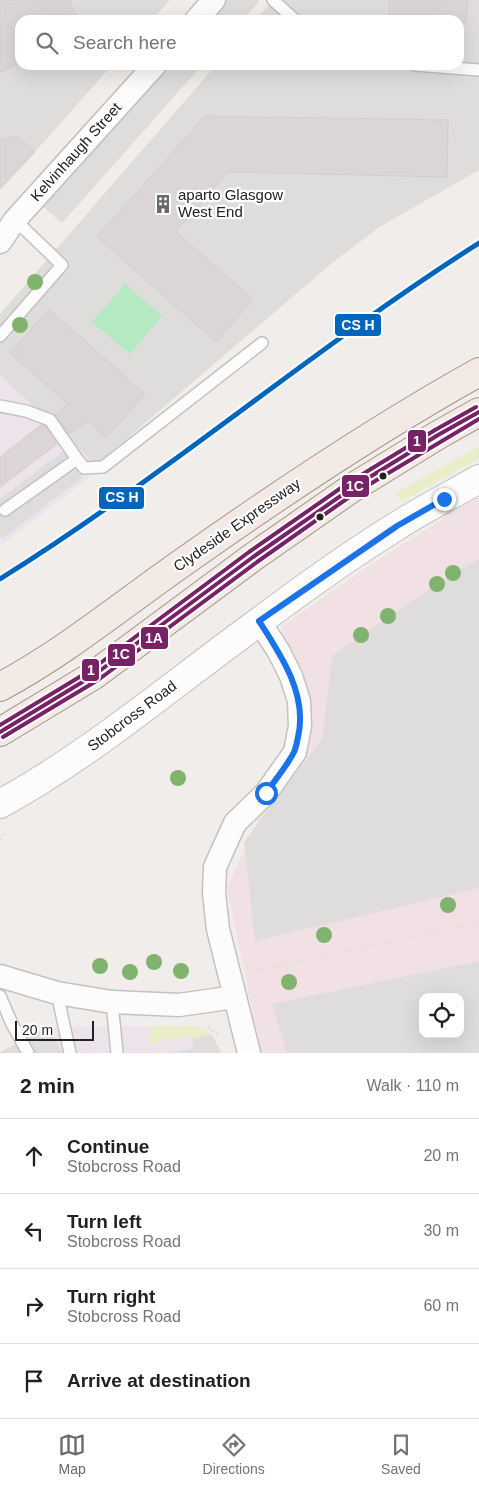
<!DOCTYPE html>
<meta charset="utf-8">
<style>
:root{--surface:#fff;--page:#f6f6f6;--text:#202124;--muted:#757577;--line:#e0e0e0;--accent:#6a6968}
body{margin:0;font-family:Arial,sans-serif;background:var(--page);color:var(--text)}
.controls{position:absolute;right:15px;bottom:15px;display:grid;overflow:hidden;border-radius:10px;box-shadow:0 5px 20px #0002}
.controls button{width:45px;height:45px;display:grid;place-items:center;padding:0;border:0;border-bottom:1px solid var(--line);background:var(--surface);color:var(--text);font:25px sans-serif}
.scale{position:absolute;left:15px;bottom:12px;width:79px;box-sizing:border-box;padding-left:5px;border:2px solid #222;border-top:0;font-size:14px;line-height:18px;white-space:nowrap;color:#222;-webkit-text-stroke:4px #fff;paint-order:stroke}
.stop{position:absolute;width:15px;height:15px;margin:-11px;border:4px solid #1a73e8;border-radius:50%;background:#fff}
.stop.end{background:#1a73e8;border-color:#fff;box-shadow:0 1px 5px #0008}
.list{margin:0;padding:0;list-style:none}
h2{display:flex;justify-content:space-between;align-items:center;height:65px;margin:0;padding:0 20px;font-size:21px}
h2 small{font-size:16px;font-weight:400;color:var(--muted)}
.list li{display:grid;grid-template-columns:32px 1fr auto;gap:15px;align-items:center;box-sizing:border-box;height:75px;padding:0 20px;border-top:1px solid var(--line)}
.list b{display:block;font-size:19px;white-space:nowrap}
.list p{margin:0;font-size:16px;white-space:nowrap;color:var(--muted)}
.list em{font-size:16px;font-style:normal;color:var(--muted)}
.icon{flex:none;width:28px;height:28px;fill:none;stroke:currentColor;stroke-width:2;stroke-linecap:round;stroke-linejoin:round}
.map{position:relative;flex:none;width:479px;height:1053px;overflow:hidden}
.search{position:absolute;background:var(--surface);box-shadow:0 5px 20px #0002;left:15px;right:15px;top:15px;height:55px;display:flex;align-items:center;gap:12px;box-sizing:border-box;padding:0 18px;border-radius:15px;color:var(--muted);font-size:19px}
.sheet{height:365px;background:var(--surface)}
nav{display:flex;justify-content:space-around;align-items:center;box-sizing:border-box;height:70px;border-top:1px solid var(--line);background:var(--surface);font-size:14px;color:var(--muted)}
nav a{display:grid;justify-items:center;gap:2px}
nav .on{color:var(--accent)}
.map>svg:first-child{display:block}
.residential{fill:#dfdddc}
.commercial{fill:#f2e1e4;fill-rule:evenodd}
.industrial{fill:#ece3eb}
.grass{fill:#e8eec8}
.pitch{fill:#b4e9c1}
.parking{fill:#dedddb;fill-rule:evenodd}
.building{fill:#dbd6d5;stroke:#d3cecc}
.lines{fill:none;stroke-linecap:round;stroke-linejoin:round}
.service-casing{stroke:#c3c2c1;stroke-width:14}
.minor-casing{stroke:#c3c2c1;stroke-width:25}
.tertiary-casing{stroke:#c3c2c1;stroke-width:30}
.primary-casing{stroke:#a79286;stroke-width:30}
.path{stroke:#eddbde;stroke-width:3;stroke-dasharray:2.5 2.5;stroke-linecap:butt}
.service{stroke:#fdfcfc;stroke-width:11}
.minor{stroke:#fdfcfc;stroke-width:22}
.tertiary{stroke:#fdfcfc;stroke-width:28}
.primary{stroke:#f3eae6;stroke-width:28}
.bus-1-casing{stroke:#fff;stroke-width:8}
.bus-2-casing{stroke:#fff;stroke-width:8}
.bus-3-casing{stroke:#fff;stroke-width:8}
.bus-1{stroke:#772166;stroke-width:4}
.bus-2{stroke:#772166;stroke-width:4}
.bus-3{stroke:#772166;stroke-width:4}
.rail-1-casing{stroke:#fff;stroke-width:9}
.rail-1{stroke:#0065bd;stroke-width:5}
.tree{fill:#80b36d}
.route{stroke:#1a73e8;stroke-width:6}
.bus-dot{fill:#222;stroke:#fff;stroke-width:2}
.labels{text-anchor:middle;stroke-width:4.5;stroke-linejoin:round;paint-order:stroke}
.street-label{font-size:15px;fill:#222;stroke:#fff}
.poi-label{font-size:15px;fill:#222;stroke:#fff;text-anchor:start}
.line-badge{stroke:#fff;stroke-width:2}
.badge-label{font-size:14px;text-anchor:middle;font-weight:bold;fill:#fff}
</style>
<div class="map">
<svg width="479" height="1053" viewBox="0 0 479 1053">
<rect width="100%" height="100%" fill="#f0edea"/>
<g class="residential">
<path d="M0,0H170L152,20H20V65H112L35,152L0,189Z"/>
<path d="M273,0H479V170L381,226L332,263L96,465L0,375V314L216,65H459V20H256Z"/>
</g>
<path class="commercial" d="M479,497V1053H261L227,888L287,757L295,713L281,627L363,570L474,499ZM423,997H460V1034H423Z"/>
<g class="industrial">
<path d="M0,375L96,465L89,478L0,546Z"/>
<path d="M199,1026L212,1035L221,1053H0L49,1027Z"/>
</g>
<g class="grass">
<path d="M479,447V458L401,502L395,493Z"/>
<path d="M151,1026H199L212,1035L192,1039L191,1035L148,1044Z"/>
</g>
<path class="pitch" d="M125,284L162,316L130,354L92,322Z"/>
<g class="parking">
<path d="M214,0H257L259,2L242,20H196Z"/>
<path d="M155,65H202L62,223L34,199Z"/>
<path d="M63,451L83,477L3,538L0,534V499Z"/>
<path d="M479,559V888L255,941L244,842L322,739L332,656L441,581Z"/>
<path d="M479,961V1053H287L272,1004ZM423,997H460V1034H423Z"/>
<path d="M49,1027L62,1053H0V1052Z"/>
<path d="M212,1035L221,1053H171L194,1048L192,1039Z"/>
</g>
<g class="building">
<path d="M0,0H69L79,20H20V63L0,72Z"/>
<path d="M389,0H468L466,22H459V20L389,15Z"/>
<path d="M205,116L448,120L447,177L228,172L176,232L253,299L216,342L97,237Z"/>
<path d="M17,136L35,152L0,189V140Z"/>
<path d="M49,309L145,394L106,438L87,421L69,434L55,414L68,404L10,353Z"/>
<path d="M41,425L45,426L57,444L0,487V457Z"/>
</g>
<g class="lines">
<g class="service-casing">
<g id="service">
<path d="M273,0L295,20"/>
<path d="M415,65L479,70"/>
<path d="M0,336L62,265L15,220"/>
<path d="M0,406L26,411L50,420L77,459L5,510"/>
<path d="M77,459L84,468L103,467L262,343"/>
<path d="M57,993L70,1053"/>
<path d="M0,996L12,1024L28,1053"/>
<path d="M112,1002L117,1053"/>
</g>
</g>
<g class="minor-casing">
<g id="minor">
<path d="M196,20L214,0"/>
<path d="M0,242L15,220L155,65"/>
<path d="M0,976L57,993L112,1002L179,1005L235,997"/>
<path d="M249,1053L218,929L214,893L215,867L235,823L266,793L295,752L300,726L299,701L291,676L279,652L259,621"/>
</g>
</g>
<g class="tertiary-casing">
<path id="tertiary" d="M0,804C93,753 174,683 260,621C304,588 350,555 397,526C423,509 452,495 479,479"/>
</g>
<g class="primary-casing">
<g id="primary">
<path d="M0,687C65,652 122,605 182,563C278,495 376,429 479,372"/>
<path d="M0,732L94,675L253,557L352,488L438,435L479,412"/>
</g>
</g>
<g class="path">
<path d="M0,840L5,831"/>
<path d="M252,971L479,922"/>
<path d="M208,1027L218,1035"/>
</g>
<use href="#service" class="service"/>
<use href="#minor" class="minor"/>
<use href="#tertiary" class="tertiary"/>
<use href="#primary" class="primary"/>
<g class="bus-1-casing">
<path id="bus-1" d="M0,732L94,675L253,557L352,488L438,435L479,412"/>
</g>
<g class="bus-2-casing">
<path id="bus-2" d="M3,737L98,680L257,562L355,493L479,419"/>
</g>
<g class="bus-3-casing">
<path id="bus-3" d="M0,725L91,670L249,552L348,483L435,430L476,407"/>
</g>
<use href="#bus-1" class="bus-1"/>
<use href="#bus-2" class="bus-2"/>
<use href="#bus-3" class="bus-3"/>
<g class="rail-1-casing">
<path id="rail-1" d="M0,579C165,476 314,348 479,243"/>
</g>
<use href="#rail-1" class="rail-1"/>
</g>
<g class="tree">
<circle cx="35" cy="282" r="8"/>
<circle cx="20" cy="325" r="8"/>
<circle cx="453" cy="573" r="8"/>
<circle cx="437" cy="584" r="8"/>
<circle cx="388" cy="616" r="8"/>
<circle cx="361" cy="635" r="8"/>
<circle cx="178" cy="778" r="8"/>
<circle cx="448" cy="905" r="8"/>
<circle cx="324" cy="935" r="8"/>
<circle cx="154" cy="962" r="8"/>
<circle cx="100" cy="966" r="8"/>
<circle cx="181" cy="971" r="8"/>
<circle cx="130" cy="972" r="8"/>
<circle cx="289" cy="982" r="8"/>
</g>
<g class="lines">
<path class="route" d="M266,793C275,780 287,766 294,752C296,748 297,742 298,737C308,695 281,655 259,621L397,526L444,499"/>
</g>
<defs>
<g id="building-bare" transform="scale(1.5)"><path d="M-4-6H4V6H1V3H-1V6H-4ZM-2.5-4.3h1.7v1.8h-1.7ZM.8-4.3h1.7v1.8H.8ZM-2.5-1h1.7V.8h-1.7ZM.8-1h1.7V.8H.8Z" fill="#6a6968" stroke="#fff" stroke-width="2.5" paint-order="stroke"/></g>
</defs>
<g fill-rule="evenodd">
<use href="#building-bare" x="163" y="204"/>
</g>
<g class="bus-dot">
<circle cx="383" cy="476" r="4.5"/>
<circle cx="320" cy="517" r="4.5"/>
</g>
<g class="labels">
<g class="street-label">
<text transform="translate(76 152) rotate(-48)" y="5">Kelvinhaugh Street</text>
<text transform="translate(237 525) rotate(-35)" y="5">Clydeside Expressway</text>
<text transform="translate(132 716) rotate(-37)" y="5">Stobcross Road</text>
</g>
<g class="poi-label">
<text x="178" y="200">aparto Glasgow<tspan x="178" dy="17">West End</tspan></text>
</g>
</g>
<g class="line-badge">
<rect x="334" y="313" width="48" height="24" rx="5" fill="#0065bd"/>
<rect x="407" y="429" width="20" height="24" rx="5" fill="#772166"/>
<rect x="341" y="474" width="29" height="24" rx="5" fill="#772166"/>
<rect x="98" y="486" width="47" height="24" rx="5" fill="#0065bd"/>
<rect x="140" y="626" width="29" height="24" rx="5" fill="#772166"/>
<rect x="107" y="643" width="29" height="24" rx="5" fill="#772166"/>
<rect x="81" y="658" width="19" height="24" rx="5" fill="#772166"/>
</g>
<g class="badge-label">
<text x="358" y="330">CS H</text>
<text x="417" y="446">1</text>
<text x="355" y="491">1C</text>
<text x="122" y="502">CS H</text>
<text x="154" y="643">1A</text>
<text x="121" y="659">1C</text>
<text x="91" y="675">1</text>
</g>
</svg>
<div class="controls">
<button><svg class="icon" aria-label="locate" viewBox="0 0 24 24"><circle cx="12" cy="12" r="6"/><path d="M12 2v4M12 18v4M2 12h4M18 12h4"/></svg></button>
</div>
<div class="scale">20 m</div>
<div class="stop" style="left:266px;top:793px"></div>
<div class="stop end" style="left:444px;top:499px"></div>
<div class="search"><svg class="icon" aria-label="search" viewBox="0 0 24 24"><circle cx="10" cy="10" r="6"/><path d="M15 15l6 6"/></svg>Search here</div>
</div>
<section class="sheet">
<h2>2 min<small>Walk · 110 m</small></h2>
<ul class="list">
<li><svg class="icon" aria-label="ahead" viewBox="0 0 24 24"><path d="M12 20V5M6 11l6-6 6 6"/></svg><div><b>Continue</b><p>Stobcross Road</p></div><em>20 m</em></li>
<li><svg class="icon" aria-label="left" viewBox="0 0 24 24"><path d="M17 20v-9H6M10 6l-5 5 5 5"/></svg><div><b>Turn left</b><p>Stobcross Road</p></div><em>30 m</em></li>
<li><svg class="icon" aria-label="right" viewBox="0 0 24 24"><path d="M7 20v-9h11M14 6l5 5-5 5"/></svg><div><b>Turn right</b><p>Stobcross Road</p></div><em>60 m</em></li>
<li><svg class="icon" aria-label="arrive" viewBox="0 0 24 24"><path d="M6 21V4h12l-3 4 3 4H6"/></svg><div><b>Arrive at destination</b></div></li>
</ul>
</section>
<nav>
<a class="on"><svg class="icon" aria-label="map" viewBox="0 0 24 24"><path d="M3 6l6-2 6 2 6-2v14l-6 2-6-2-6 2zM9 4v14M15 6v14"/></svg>Map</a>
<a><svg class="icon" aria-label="directions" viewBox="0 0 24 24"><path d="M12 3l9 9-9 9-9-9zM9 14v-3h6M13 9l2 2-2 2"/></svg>Directions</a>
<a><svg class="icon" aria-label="saved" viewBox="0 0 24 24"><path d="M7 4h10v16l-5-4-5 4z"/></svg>Saved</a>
</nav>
